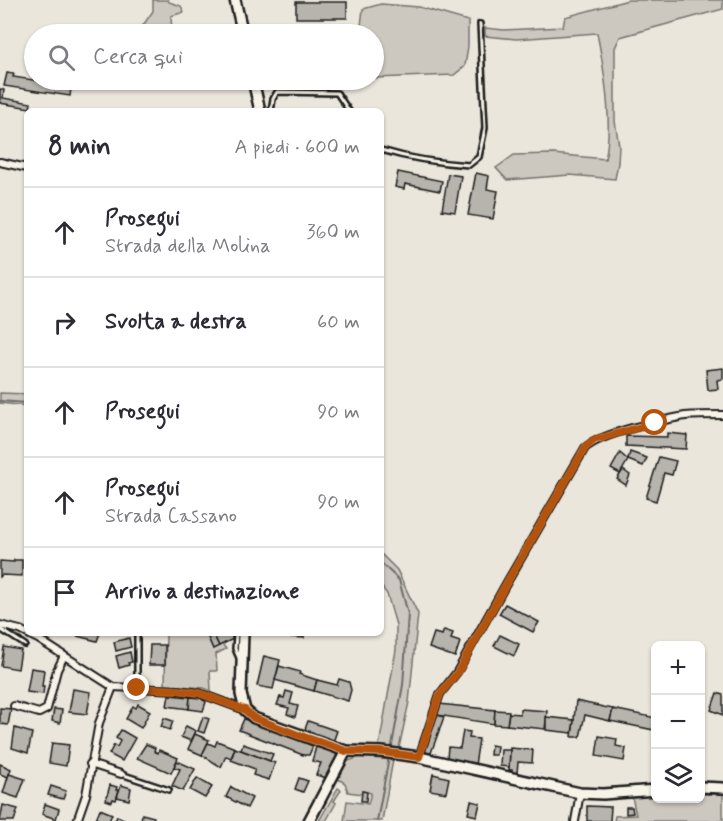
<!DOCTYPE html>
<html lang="it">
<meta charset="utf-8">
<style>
:root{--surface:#fff;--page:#f2f2f3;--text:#2b2b33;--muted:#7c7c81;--line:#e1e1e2}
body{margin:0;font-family:Mynerve,sans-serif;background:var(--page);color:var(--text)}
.controls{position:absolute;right:18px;bottom:18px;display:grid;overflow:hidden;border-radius:9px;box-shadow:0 2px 4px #0004}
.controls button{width:54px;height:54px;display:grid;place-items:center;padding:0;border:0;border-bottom:2px solid var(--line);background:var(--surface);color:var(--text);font:30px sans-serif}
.stop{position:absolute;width:18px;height:18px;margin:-14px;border:4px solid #b45309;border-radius:50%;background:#fff}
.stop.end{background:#b45309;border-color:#fff;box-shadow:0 2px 6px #0008}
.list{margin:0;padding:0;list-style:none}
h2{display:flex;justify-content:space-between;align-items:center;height:78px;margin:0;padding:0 24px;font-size:26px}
h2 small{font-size:20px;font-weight:400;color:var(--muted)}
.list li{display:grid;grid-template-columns:39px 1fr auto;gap:18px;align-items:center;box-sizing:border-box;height:90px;padding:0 24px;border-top:2px solid var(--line)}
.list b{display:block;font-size:22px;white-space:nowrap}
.list p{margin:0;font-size:20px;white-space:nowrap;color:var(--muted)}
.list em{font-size:20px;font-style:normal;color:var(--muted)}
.icon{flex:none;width:33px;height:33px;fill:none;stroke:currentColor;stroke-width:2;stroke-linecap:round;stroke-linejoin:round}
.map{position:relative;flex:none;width:723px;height:821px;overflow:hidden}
.search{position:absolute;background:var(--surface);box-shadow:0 2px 4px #0004;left:24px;top:24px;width:360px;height:66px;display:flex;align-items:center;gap:15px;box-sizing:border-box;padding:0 21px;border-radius:33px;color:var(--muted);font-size:22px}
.panel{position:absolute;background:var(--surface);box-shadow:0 2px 4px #0004;left:24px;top:108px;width:360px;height:528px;border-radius:9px}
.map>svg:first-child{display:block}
.green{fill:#ccc8c0;stroke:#74726e;stroke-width:1.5}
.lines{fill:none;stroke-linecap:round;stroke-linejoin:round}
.stream{stroke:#6d6c68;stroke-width:2}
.building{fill:#b6b4ac;stroke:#1c1c1c;stroke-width:1.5}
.lane-casing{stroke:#1c1c1c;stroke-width:8}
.street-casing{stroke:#1c1c1c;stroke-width:10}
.secondary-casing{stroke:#1c1c1c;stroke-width:14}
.lane{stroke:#f7f3e8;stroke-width:3}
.street{stroke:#f7f3e8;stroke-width:6}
.secondary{stroke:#f7f3e8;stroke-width:9}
.route{stroke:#b45309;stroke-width:8}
</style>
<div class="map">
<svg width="723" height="821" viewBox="0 0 723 821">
<rect width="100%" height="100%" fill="#eae6dc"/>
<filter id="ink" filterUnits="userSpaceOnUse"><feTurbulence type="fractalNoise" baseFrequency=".0167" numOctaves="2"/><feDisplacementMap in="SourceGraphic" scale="12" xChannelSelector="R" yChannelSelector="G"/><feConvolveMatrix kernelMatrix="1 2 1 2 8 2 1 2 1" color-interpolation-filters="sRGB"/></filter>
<g filter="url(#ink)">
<g class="green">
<path d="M153,0H168L169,2L181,6L184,12L171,16L172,34H137L153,11Z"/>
<path d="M628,0H723V9L620,37L615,48V121L619,146L618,163L615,179L570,175L507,180L496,168L514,155L553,154L605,159C613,125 604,68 597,33L516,39L485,36V28L504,30L563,27L565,17Z"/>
<path d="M381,4L419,7L468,21V46L465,66L454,75L375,78L374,34H360L363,9Z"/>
<path d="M0,393L27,394V406L0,403Z"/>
<path d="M381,554L397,570L418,614L409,702L399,748L379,746L396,650V625L387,594L381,586Z"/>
<path d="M166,633H206L213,649L222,644L226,649L216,654L217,671H210L211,691L204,688L165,685Z"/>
<path d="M360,757L393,760L382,821H344L347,801L368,804L371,793L363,791L362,794L348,792L345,783L338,779L348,761Z"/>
<path d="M338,788L341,790L334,801L336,803L326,821H319Z"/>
<path d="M701,794H723V821H614L615,816L636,815L632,797L655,795L656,798H700Z"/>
</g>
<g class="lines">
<g class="stream">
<path d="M0,401L27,403"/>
<path d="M381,563L399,580L408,614L403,685L391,751"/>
<path d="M377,821L389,757"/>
</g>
</g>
<g class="building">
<rect x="296" y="2" width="51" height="16"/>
<rect x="309" y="31" width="18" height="3"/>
<path d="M7,73L14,74L13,77L46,82L47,80H72L70,96L4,86Z"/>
<path d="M0,89L4,90L3,98L31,103L30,108L0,103Z"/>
<path d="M398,172L442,181L440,191L405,184L404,189L395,187Z"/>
<path d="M476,173L489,176L487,189L498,191L493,219L468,215Z"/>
<path d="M448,174L461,176L455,212L442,210Z"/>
<path d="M723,368V379L717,380L718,389L708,390L706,370Z"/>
<path d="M667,433L687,435L686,449L626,446V436L667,437Z"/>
<path d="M630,452L647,458L643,466L628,460Z"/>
<path d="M620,453L628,460L620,474L611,469Z"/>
<path d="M659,457L676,461L672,475L664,473L656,501L646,498Z"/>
<path d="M623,470L630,475L626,485L617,479Z"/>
<path d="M14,560H22V576L2,575L0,577V561L14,562Z"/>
<path d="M505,604L539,622L533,632L499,614Z"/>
<path d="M444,630L453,633L451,639L460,642L455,657L429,648L434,633L442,635Z"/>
<path d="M78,633H100L97,641L77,636Z"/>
<path d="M206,633H213L219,646L213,649Z"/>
<path d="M213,633H230L233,639L219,646Z"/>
<path d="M277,633H304V638L277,636Z"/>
<path d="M500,635L519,644L514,656L494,646Z"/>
<path d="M129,638L131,647L116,651L114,642Z"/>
<path d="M150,645H165V665H149Z"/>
<path d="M4,647L21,650L18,669L1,666Z"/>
<path d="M130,652L132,662L128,663L129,665L119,668L116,656Z"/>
<path d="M264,656L280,660L273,689L257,686Z"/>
<path d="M279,666L300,672L299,674L317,680L314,691L275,680Z"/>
<path d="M31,668L44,670L42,686H44L43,694L27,692Z"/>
<path d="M339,679L349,682L351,690L348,701L314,691L317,680L337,685Z"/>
<path d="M73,689L91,692L87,714L69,712Z"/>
<path d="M286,691L293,693L290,704L298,706L295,717L287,714L289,708L277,705L280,697L284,698Z"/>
<path d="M717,693L723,695V715L711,710Z"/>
<path d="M169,695L190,697L189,709L167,706Z"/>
<path d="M190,697L200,698L206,702L203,711L189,709Z"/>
<path d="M576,701L613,709L610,721L585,715L580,737H572Z"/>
<path d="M138,704L150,711L141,728L126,719L133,706L136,708Z"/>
<path d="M439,704L495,710L494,724L437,715Z"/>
<path d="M0,708L11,709L8,725L0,724Z"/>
<path d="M54,709L62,710L60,723L52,721Z"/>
<path d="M520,709L547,711L545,729L507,725L509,713L520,714Z"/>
<path d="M613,709L656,718L654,730L610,721Z"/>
<path d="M495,710L509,711L507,725L494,724Z"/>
<path d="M437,715L444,717L431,753L425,752L428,733Z"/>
<path d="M203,717L209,719L204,733L198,731Z"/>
<path d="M546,717L574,720L572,733L546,730Z"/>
<path d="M164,718L173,721L170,730L161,727Z"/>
<path d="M244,719L313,746L309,755H303L239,730Z"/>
<path d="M308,721L337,731L333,742L304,732Z"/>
<path d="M186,726L196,731L191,741L181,737Z"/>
<path d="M15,728L32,733L28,753L12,748Z"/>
<path d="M121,730L135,738L122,761L109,754L114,745L117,747L120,741L116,738Z"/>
<path d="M463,731L470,732L469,738L479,739L475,765L447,758L448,747L460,748Z"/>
<path d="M195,734L209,740L202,755L188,749Z"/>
<path d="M599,736L617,739L616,746L626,748L624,761L596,756Z"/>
<path d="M217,741L235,748L231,758L226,756L221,767L202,755L208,743L215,746Z"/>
<path d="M52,743L69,745L66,766L49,763Z"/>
<path d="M146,744L155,748L154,751L158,753L159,750L178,758L171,773L137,758Z"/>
<path d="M243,744L273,754L270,761L241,750Z"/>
<path d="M491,745L497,746L496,755H490Z"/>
<path d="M316,747L333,752L338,756L327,778L316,775L321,763L312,761Z"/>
<path d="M235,748L275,763L269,780L253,775L255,769L231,760Z"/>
<path d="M510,748L533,750L532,763L518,762L517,773H512V770H509Z"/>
<path d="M501,750H510L509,767L500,766Z"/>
<path d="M177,761L195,769L183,791L172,786L180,769L174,767Z"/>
<path d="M0,764L11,769L8,777L0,774Z"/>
<path d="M9,774L25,779L18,798L3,793Z"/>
<path d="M433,774L449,778L446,793L430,790Z"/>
<path d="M197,778L212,787L205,798L190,790Z"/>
<path d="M299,778L308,781L303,792L295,789Z"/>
<path d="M110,785L117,787L116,790H119L116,800L113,799L112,802L106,800Z"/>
<path d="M121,785L131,788L129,800L117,797Z"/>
<path d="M51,786L66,791L63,799L48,795Z"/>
<path d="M231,787L252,798L247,808L226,797Z"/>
<path d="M362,791L367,792L366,801H361Z"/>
<path d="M471,801L480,803L477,816L468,814Z"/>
<path d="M45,804L59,809L56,819L42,814Z"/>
<path d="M3,805L18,809L14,821H0Z"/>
<path d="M587,806L611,807L610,821H587Z"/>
<path d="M626,807H632L633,813L626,814Z"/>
<path d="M100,809L112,814L109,821H95Z"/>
<path d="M142,814L154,817L153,821H141Z"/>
<path d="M117,816L128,821H115Z"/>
</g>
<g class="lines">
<g class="lane-casing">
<g id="lane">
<path d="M271,111L273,99L277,92L337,93L349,111"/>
<path d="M381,150C411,159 439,163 469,165L479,157L485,128L480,24"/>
<path d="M0,629L25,645"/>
<path d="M236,633L235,649L239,658"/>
<path d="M137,688V633"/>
<path d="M121,774L169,790"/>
</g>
</g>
<g class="street-casing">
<g id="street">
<path d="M0,162L27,168"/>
<path d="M0,625L20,630L38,639L113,687L178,690L199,693L245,710"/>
<path d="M14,706L39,713L47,709L57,670L64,656"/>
<path d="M419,757L440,694L457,672L506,584L585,448C602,433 661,420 685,416C697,415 710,415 723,415"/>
<path d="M90,764L121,774"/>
<path d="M77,821L86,795L99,723L113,687"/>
<path d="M575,821L580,793"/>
</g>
</g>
<g class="secondary-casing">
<g id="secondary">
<path d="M235,0L243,34"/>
<path d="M253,80L260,111"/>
<path d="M243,633L241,694L245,710L254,718L346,751L382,752L419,757L580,793L603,794L656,790"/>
<path d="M700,787L723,788"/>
<path d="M309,821L346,751"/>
</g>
</g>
<use href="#lane" class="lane"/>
<use href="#street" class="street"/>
<use href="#secondary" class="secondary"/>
</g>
</g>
<g class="lines" filter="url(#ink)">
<path class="route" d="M137,688L178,690L199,693L245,710L254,718L298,735L346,751L382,752L419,757L440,694L458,672L506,584L585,448L594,440L655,423"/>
</g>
</svg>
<div class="controls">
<button>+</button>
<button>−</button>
<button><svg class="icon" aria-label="layers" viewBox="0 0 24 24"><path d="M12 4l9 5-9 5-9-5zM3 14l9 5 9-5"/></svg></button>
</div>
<div class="stop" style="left:655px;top:423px"></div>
<div class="stop end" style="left:137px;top:688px"></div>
<div class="search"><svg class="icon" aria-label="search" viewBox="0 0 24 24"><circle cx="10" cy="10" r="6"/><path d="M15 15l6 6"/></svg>Cerca qui</div>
<section class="panel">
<h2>8 min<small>A piedi · 600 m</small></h2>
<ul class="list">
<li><svg class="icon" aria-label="ahead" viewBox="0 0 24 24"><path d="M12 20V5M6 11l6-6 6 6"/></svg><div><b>Prosegui</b><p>Strada della Molina</p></div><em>360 m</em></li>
<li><svg class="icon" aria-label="right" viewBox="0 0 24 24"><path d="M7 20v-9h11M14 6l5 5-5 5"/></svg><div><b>Svolta a destra</b></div><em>60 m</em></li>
<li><svg class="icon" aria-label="ahead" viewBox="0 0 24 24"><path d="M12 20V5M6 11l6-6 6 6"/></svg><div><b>Prosegui</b></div><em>90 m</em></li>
<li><svg class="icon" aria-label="ahead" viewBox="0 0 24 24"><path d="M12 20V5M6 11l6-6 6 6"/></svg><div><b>Prosegui</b><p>Strada Cassano</p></div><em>90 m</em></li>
<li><svg class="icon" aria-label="arrive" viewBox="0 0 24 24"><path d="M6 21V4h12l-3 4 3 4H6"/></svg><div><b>Arrivo a destinazione</b></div></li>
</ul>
</section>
</div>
